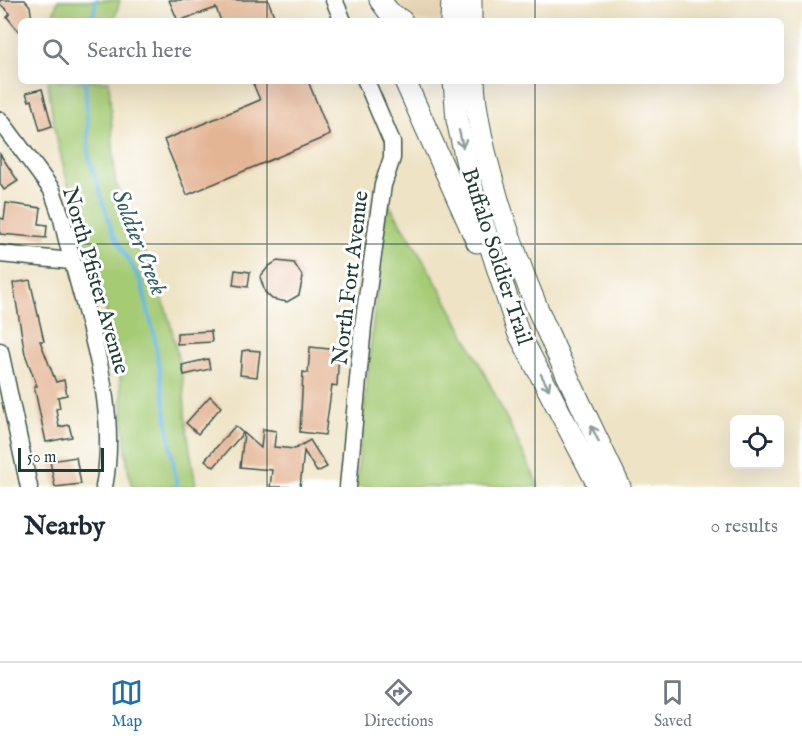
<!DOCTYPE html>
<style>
:root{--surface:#fff;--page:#f2f2f3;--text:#1f2937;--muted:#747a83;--line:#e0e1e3;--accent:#1f6fb2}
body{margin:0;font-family:"IM FELL English",serif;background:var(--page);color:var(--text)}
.controls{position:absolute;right:18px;bottom:18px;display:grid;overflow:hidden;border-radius:9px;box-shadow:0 6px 24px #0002}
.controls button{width:54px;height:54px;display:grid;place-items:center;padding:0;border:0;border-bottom:2px solid var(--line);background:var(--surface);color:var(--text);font:30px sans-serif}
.scale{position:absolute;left:18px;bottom:15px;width:86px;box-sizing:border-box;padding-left:6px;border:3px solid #1f3d34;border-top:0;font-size:16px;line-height:21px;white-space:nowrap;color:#1f3d34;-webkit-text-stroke:4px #fff;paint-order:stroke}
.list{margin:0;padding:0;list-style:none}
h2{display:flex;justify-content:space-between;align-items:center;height:78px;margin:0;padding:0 24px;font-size:26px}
h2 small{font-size:20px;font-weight:400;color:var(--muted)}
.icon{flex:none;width:33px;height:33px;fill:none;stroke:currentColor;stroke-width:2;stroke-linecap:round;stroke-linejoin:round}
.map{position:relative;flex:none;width:802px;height:487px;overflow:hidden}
.search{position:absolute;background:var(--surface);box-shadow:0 6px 24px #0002;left:18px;right:18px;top:18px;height:66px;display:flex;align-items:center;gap:15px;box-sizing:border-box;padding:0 21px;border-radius:9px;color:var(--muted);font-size:22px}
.sheet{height:174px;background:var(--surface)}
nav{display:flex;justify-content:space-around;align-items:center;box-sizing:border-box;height:84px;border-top:2px solid var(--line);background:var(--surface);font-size:16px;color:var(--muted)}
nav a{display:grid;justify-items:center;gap:3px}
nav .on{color:var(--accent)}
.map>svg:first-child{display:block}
.built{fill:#e6d5b7}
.green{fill:#a5cb75;stroke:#628454;stroke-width:1.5}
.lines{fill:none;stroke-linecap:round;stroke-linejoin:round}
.stream{stroke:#64b6df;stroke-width:4}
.building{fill:#e4b595}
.minor-casing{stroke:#3e564a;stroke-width:19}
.major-casing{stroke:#3e564a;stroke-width:23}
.minor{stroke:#fff;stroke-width:16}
.major{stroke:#fff;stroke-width:21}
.oneway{stroke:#8f9e9a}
.grid{fill:none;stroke:#1f3d34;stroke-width:1.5;stroke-opacity:0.55}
.labels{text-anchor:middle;stroke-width:6;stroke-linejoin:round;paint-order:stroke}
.street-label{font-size:22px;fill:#1f3d34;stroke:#fff}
.water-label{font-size:24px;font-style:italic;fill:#346167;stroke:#fff}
</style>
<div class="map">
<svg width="802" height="487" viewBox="0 0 802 487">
<rect width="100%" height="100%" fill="#fff"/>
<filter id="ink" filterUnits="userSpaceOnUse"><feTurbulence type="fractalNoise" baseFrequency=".0167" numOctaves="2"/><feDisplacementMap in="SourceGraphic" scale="12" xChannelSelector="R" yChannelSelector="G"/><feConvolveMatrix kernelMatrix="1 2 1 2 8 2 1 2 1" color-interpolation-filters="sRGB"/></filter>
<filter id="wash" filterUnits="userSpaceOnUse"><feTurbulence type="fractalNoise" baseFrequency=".008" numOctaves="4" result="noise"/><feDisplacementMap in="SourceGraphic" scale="24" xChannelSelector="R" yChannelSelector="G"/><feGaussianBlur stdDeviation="1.35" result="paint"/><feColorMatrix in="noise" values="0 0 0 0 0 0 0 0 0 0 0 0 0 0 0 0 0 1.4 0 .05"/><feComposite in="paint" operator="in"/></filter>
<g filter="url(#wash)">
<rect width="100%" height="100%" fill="#eee3c5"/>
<path class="built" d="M380,0H454L452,21H402Z"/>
<g class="green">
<path d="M58,0H120L114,21H51Z"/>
<path d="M48,81H109L115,180L130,222L156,276L171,326L183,381L186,424L196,487H132C122,451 125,400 117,360C100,266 56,177 48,81Z"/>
<path d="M386,200C446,291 493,388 539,487H356Z"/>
</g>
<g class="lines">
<g class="stream">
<path d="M92,21L96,0"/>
<path d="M85,81L89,158L113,233L141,282L154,334L177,487"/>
</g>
</g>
<g id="blocks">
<g class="building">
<path d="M0,0H25L30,6L32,21H21V34L7,17L10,13L0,4Z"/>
<path d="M169,0H268L276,21H221L216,8L178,21Z"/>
<path d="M252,81H308L330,135L187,195L164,140L260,100Z"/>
<path d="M42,89L52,126L40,130L32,100L29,101L26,93Z"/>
<path d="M0,154L18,181L4,190L0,184Z"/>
<path d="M6,203L41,208L39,224L47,225L46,238L0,234V218L4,219Z"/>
<path d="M277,261L294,263L303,277L299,295L287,302L272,299L265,292L260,277L269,266Z"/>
<path d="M235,270L250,272L248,287L233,285Z"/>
<path d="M30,280L44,341H40L56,382L64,380L67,395L58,397L60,408L56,409L59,427L69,425L72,437L46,442L34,386H37L25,354L13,283Z"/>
<path d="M211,331L212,342L177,344V333Z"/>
<path d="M310,347L339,350L337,386L332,385L325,435L300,432L303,372L308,373Z"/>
<path d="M248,350L260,351L257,377L240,375L242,351Z"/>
<path d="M208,359L210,369L184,375L182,365Z"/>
<path d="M210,396L221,407L198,434L186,423Z"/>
<path d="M235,426L243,433L214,467L205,460Z"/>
<path d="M263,429L276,431L274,447L295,449L310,440L327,467L317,472L304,451L300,487H270L272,470L240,467L244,433L261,448Z"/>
<path d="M76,457L81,484L55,487L50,461Z"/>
</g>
</g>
</g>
<g filter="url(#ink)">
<use href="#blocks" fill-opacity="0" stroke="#3e564a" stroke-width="1.5"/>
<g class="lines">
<g class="minor-casing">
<g id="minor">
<path d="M334,0L343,21"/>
<path d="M0,120L52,190L62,219C81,306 121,397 104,487"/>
<path d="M0,254L71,261"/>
<path d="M0,351L29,487"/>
<path d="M348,487L363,326L378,219L383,185L392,158V142L366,81"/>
</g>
</g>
<g class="major-casing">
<g id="major">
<path d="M380,0L389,12L402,21"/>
<path d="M451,21L452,0"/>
<path d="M471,21V0"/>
<path d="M405,81L477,242"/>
<path d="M454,81L457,120L474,196L518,332L599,487"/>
<path d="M474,81C475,112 483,145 491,175C520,285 572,385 620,487"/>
</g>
</g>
<use href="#minor" class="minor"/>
<use href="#major" class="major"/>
</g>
<defs><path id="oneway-shaft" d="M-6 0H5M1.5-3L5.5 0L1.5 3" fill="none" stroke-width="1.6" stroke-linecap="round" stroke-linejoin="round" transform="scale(1.5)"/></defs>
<g class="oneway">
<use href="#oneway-shaft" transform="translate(461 139) rotate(77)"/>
<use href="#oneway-shaft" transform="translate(545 382) rotate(62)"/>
<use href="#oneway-shaft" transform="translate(595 434) rotate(-116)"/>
</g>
</g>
<path class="grid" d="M267,0V21M535,0V21M267,81V487M535,81V487M0,244H802"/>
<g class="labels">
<g class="street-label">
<text transform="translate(498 256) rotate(72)" y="8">Buffalo Soldier Trail</text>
<text transform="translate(349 278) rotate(-83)" y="8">North Fort Avenue</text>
<text transform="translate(97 280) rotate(74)" y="8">North Pfister Avenue</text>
</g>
<g class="water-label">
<text transform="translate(140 242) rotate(68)" y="8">Soldier Creek</text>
</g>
</g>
</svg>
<div class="controls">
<button><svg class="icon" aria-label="locate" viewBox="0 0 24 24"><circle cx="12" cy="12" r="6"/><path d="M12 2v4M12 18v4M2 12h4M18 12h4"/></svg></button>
</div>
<div class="scale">50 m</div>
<div class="search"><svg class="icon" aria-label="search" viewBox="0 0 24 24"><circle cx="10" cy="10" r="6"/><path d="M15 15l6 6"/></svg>Search here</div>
</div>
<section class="sheet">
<h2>Nearby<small>0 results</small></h2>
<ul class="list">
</ul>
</section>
<nav>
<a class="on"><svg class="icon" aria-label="map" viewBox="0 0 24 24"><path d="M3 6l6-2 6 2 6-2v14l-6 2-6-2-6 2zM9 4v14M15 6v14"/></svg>Map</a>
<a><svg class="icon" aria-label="directions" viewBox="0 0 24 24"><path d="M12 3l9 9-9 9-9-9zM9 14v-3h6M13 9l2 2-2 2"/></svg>Directions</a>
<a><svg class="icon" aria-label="saved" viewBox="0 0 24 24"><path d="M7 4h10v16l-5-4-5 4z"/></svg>Saved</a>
</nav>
